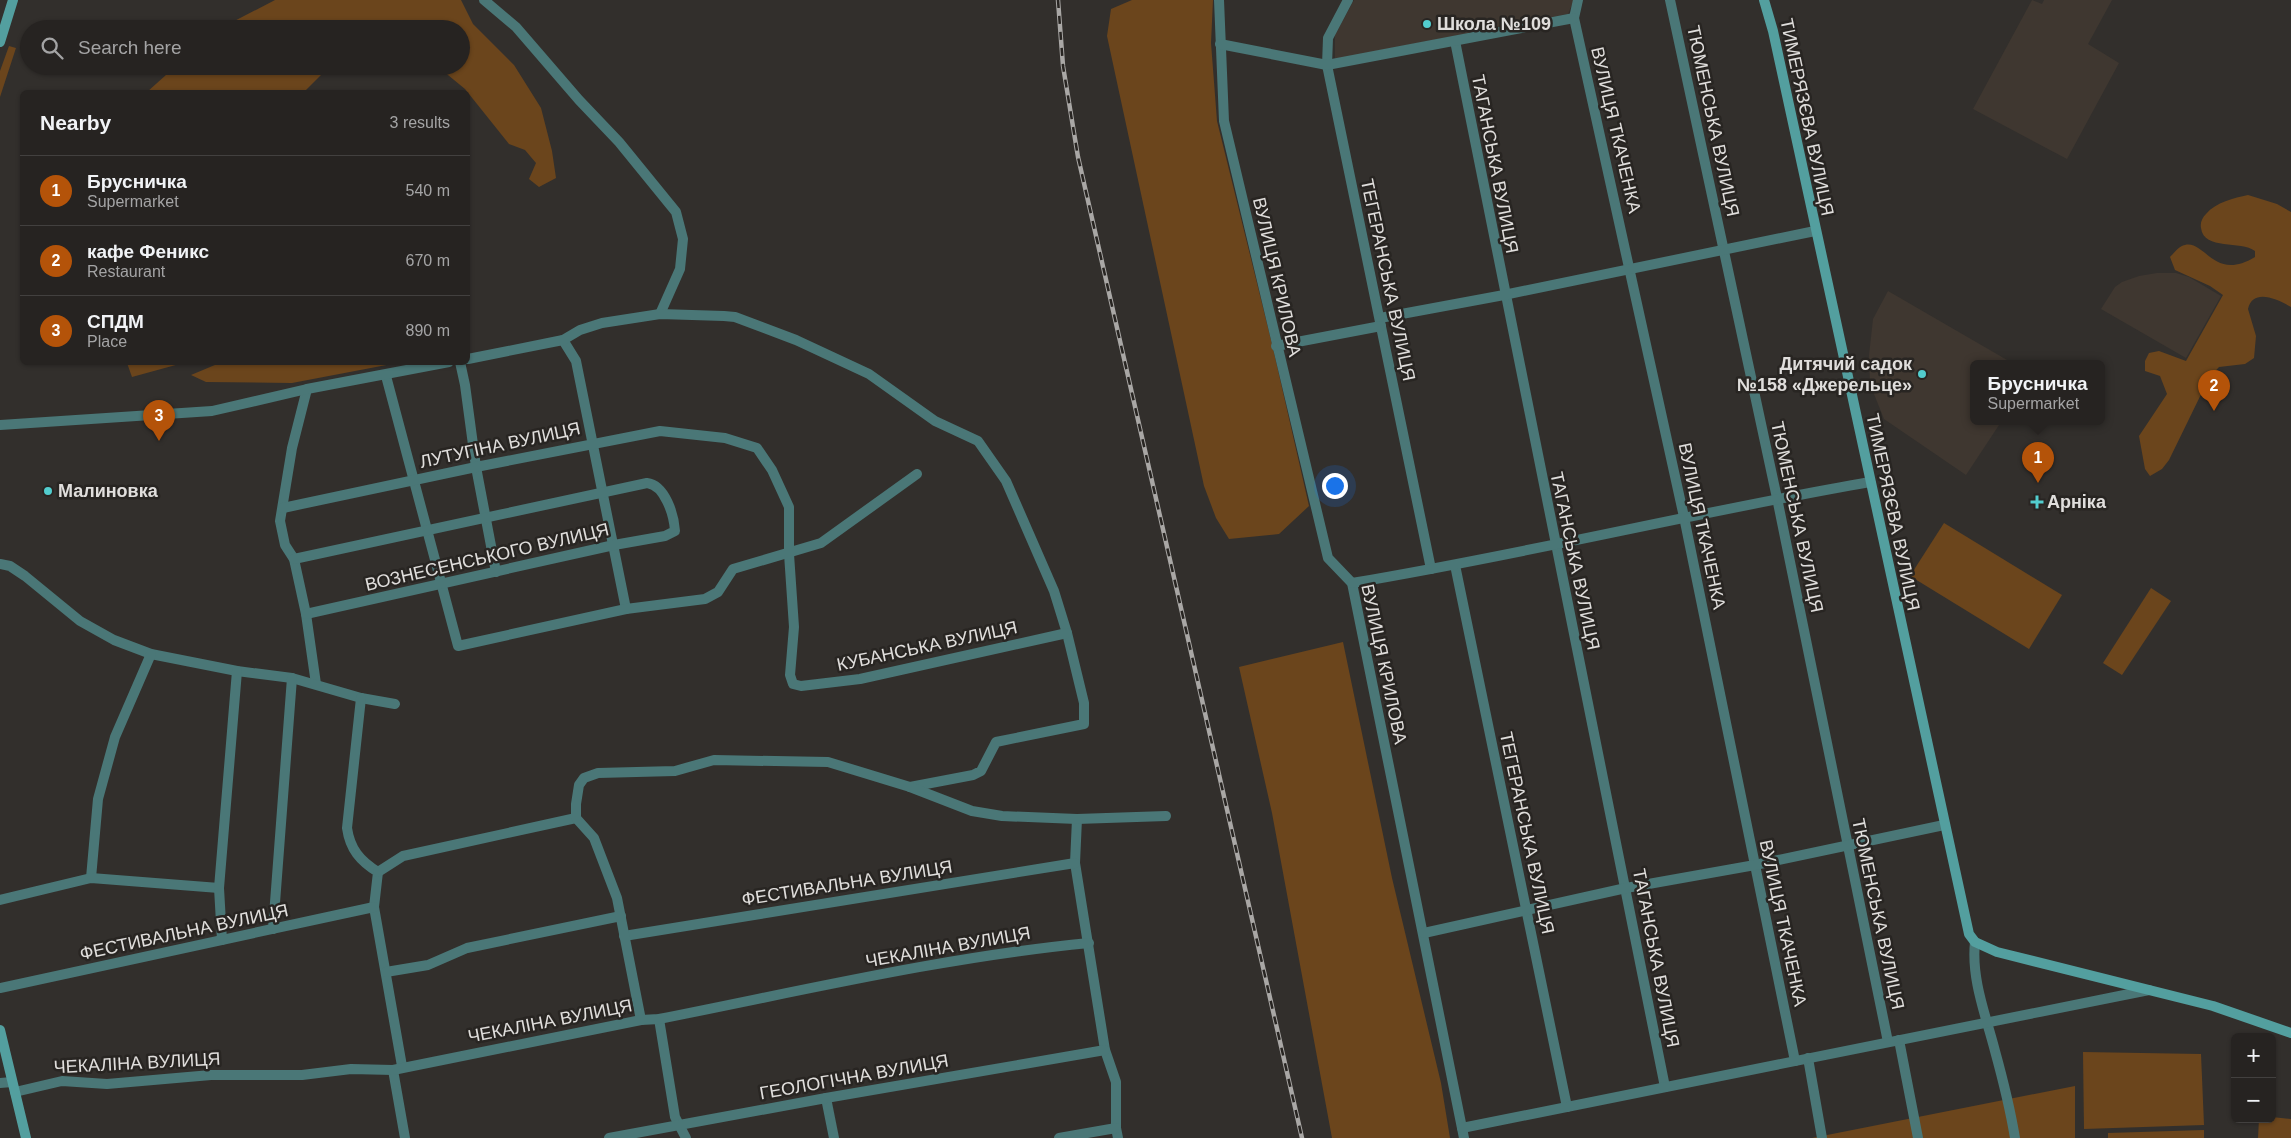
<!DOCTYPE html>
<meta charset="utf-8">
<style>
:root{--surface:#262321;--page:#2e2b2a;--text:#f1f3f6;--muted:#a4a4a5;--line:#42403f;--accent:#b45309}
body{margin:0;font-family:Arial,sans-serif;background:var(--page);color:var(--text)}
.controls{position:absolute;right:15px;bottom:15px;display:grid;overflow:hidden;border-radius:8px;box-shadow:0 1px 4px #0004}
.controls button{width:45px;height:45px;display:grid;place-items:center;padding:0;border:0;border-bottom:1px solid var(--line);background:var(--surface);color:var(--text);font:25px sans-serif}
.you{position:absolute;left:1334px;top:485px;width:18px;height:18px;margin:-12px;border:4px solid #fff;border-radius:50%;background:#1a73e8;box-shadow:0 0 0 8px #1a73e833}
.badge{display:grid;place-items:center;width:32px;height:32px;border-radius:50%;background:var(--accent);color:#fff;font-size:16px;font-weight:700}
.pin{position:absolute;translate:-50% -41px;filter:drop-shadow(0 1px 2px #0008)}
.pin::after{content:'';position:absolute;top:26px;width:18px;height:15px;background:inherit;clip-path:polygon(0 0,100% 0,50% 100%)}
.popup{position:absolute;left:1970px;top:360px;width:135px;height:65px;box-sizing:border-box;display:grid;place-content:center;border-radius:8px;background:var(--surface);filter:drop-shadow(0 1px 4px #0005);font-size:16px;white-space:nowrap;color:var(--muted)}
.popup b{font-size:19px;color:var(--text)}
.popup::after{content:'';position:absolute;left:50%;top:100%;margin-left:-10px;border:10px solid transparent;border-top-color:var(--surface)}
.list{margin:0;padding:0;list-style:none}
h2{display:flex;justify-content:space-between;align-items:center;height:65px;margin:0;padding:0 20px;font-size:21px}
h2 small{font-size:16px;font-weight:400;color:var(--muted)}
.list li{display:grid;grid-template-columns:32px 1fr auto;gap:15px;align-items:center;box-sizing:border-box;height:70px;padding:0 20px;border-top:1px solid var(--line)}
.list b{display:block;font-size:19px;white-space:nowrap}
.list p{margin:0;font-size:16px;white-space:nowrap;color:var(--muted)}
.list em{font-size:16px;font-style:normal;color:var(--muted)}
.icon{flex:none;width:28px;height:28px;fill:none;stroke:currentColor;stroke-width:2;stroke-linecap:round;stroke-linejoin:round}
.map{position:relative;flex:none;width:2291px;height:1138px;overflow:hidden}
.search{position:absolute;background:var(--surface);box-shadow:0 1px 4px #0004;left:20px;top:20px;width:450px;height:55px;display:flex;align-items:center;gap:12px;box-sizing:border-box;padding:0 18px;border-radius:28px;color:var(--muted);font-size:19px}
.panel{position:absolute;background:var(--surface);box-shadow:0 1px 4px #0004;left:20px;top:90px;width:450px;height:275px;border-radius:8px}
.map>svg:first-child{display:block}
.built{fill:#3f3730}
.green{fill:#6b451c}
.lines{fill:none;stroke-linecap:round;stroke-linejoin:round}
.street{stroke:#4a7777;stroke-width:10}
.secondary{stroke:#539f9f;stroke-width:10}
.rail-casing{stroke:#a9a7a5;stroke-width:4.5}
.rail{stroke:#282522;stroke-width:2.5;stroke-dasharray:8;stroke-linecap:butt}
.poi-dot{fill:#52cdce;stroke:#282522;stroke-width:2}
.labels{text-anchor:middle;stroke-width:5;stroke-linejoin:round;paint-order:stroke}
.poi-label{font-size:18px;font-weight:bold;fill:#e0dedc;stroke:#282522;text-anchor:start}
.street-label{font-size:18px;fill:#e0dedc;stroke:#282522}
</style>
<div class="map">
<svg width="2291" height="1138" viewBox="0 0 2291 1138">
<rect width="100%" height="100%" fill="#322f2c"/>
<g class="built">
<path d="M1354,0H1574L1568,14L1335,59V35Z"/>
<path d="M2032,0L2042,4L2044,0H2112L2088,44L2119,63L2067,159L1973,109Z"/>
<path d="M2157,273H2176L2189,277L2221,296L2186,358L2101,309L2115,287L2122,282L2139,276Z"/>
<path d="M1888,291L2014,364H1974V422H2001L1966,475L1884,419L1870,384L1869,355L1873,319Z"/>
</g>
<g class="green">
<path d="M275,0H461L473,24L514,65L541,108L552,151L556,178L539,187L529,179L536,163L525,150L509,144L465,89L437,66H461V29H219Z"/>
<path d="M1132,0H1213L1211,43L1217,121L1272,344L1309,506L1279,534L1229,539L1216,518L1204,486L1107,36L1111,9Z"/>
<path d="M9,46L16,48L15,51L0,97V71Z"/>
<path d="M176,66H330L304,92H147Z"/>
<path d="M2248,195L2277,204L2291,212V307C2279,300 2253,287 2248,309L2256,336L2254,358L2245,364L2219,367L2209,378L2169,460L2162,469L2150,476L2145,469L2139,436L2167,394L2160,376L2145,371V361L2149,353L2159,351L2186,361L2223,295L2210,286L2175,270L2170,257C2174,253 2179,246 2185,245C2205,240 2214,282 2255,257V251C2241,240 2204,251 2201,228C2200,223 2202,218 2206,214C2216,202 2234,198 2248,195Z"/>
<path d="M222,362H397V363L292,383L206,382L191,375Z"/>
<path d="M127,363V362L183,363L132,377Z"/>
<path d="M1944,523L2062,595L2029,649L1910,576Z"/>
<path d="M2151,588L2171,601L2122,675L2103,663Z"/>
<path d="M1343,642L1392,878L1441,1083L1450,1138H1332L1272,813L1239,667Z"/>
<path d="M2083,1052L2201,1054L2204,1125L2084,1129Z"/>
<path d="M2075,1086V1138H1812Z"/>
<path d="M2272,1117L2291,1119V1138H2258L2259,1119H2272Z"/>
<path d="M2204,1130V1138H2108V1133Z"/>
</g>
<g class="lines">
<g class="street">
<path d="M484,0L516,27L579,100L619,142L676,212L683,239L680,269L660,314"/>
<path d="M1219,0L1224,121L1328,558L1352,583L1464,1138"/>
<path d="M1348,0L1328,38L1327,65L1431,569"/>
<path d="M1578,0L1574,18L1684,517L1795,1061"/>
<path d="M1670,0L1777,498L1888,1042"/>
<path d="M1455,41L1665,1087"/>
<path d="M1220,44L1327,65L1574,18"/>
<path d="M1380,318L1504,295L1815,231"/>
<path d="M563,340L576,361L626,609"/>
<path d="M1276,346L1381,326"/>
<path d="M468,359L563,340L580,330L602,323L660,314L724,316L735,317L796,340L869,374L935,421L978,441L1006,481L1054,591L1067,633L1084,703V724L996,742L981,771L973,775L910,787"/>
<path d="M460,362L465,385L476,467L496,572"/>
<path d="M386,376L458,646L626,609L705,599L718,592L733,569L821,543L917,474"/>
<path d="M307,389L292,448L280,521L285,545L294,559L306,614L316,684"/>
<path d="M0,425L212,411L307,389L449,362"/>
<path d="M283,508L476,467L660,431L725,438L757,448L772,470L789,507V554L794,627L790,675L793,684L801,686L860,679L1067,633"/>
<path d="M294,559L647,483C665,485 674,515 675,531L665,536L614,545L306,614"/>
<path d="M0,564L10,566L25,576L80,621L114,640L151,654L237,671L292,678L361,698L395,704"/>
<path d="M1455,565L1567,1107"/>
<path d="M1352,583C1526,554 1697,512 1870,482"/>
<path d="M361,698L347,828C350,849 360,861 378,872L374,907L402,1066"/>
<path d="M1077,819L1075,863L1105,1050L1116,1082V1128L1118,1138"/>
<path d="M378,872L403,856L576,818"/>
<path d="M91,878L98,799L115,737L151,654"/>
<path d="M0,900L91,878L219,888"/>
<path d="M273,929L292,678"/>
<path d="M1424,933L1626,888L1755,865L1944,825"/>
<path d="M624,936L1075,863"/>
<path d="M222,940L219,888L237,671"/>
<path d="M1975,942C1971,979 1986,1016 1995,1051C2003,1080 2010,1108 2015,1138"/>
<path d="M386,972L428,965L467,948L621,916"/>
<path d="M0,988L374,907"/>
<path d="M659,1019L675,1117L686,1138"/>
<path d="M641,1020L617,898L594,838L576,818V804L579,785L584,778L598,773L675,771L714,760L828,762L910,787L972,811L1002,816L1077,819L1166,816"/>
<path d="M1899,1040L1918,1138"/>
<path d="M1808,1058L1822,1138"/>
<path d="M393,1070L405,1138"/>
<path d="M0,1083L12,1082"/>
<path d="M15,1092L62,1081L107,1084L211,1075H302L351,1069L393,1070L641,1020L659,1019C801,991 944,957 1089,943"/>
<path d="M826,1098L834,1138"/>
<path d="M1462,1128L2149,990"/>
<path d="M609,1138L826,1098L1105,1050"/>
<path d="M1059,1138L1116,1128"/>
</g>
<g class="secondary">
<path d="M1764,0L1773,31L1969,934L1975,942L1997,952L2213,1006L2291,1033"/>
<path d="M0,42L13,0"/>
<path d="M0,1030L26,1138"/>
</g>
<g class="rail-casing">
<path id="rail" d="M1058,0L1063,66L1078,157L1302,1138"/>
</g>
<use href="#rail" class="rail"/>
</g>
<g class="poi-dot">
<circle cx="1427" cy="24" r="5"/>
<circle cx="1922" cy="374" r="5"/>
<circle cx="48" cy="491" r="5"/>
<path d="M2034.5 494.5h5v5h5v5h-5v5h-5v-5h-5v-5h5z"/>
</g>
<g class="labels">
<g class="poi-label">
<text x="1437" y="30">Школа №109</text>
<text x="1912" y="370" text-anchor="end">Дитячий садок<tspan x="1912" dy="21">№158 «Джерельце»</tspan></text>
<text x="58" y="497">Малиновка</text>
<text x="2047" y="508">Арніка</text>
</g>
<g class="street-label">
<text transform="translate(1807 117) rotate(78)" y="6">ТИМЕРЯЗЄВА ВУЛИЦЯ</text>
<text transform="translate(1713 121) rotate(78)" y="6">ТЮМЕНСЬКА ВУЛИЦЯ</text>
<text transform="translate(1616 130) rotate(77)" y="6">ВУЛИЦЯ ТКАЧЕНКА</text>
<text transform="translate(1495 164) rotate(79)" y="6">ТАГАНСЬКА ВУЛИЦЯ</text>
<text transform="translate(1277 277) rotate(77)" y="6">ВУЛИЦЯ КРИЛОВА</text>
<text transform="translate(1388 280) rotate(78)" y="6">ТЕГЕРАНСЬКА ВУЛИЦЯ</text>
<text transform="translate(500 445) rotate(-12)" y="6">ЛУТУГІНА ВУЛИЦЯ</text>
<text transform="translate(1893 512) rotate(78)" y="6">ТИМЕРЯЗЄВА ВУЛИЦЯ</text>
<text transform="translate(1797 517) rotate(78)" y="6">ТЮМЕНСЬКА ВУЛИЦЯ</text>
<text transform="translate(1702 526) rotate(78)" y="6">ВУЛИЦЯ ТКАЧЕНКА</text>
<text transform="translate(487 557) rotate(-13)" y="6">ВОЗНЕСЕНСЬКОГО ВУЛИЦЯ</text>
<text transform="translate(1575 561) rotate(78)" y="6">ТАГАНСЬКА ВУЛИЦЯ</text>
<text transform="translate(927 646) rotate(-12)" y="6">КУБАНСЬКА ВУЛИЦЯ</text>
<text transform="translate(1384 664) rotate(78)" y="6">ВУЛИЦЯ КРИЛОВА</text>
<text transform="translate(1527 833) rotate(78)" y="6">ТЕГЕРАНСЬКА ВУЛИЦЯ</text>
<text transform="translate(847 883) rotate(-9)" y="6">ФЕСТИВАЛЬНА ВУЛИЦЯ</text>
<text transform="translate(1878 914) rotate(78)" y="6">ТЮМЕНСЬКА ВУЛИЦЯ</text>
<text transform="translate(1783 923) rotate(78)" y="6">ВУЛИЦЯ ТКАЧЕНКА</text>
<text transform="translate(184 932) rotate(-12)" y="6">ФЕСТИВАЛЬНА ВУЛИЦЯ</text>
<text transform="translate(948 947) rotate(-10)" y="6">ЧЕКАЛІНА ВУЛИЦЯ</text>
<text transform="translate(1656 958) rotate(79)" y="6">ТАГАНСЬКА ВУЛИЦЯ</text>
<text transform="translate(550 1021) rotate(-11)" y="6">ЧЕКАЛІНА ВУЛИЦЯ</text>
<text transform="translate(137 1063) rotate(-3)" y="6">ЧЕКАЛІНА ВУЛИЦЯ</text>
<text transform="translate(854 1077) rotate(-10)" y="6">ГЕОЛОГІЧНА ВУЛИЦЯ</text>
</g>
</g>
</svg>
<div class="controls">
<button>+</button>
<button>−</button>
</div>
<div class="you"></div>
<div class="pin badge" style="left:2038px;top:483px">1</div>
<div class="popup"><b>Брусничка</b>Supermarket</div>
<div class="pin badge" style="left:2214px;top:411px">2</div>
<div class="pin badge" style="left:159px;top:441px">3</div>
<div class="search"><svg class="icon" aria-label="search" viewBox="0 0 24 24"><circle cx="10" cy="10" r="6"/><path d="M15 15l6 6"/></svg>Search here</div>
<section class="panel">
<h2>Nearby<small>3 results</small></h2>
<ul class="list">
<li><span class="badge">1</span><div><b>Брусничка</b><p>Supermarket</p></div><em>540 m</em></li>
<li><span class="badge">2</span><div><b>кафе Феникс</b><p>Restaurant</p></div><em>670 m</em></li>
<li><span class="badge">3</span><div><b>СПДМ</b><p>Place</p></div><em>890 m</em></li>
</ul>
</section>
</div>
